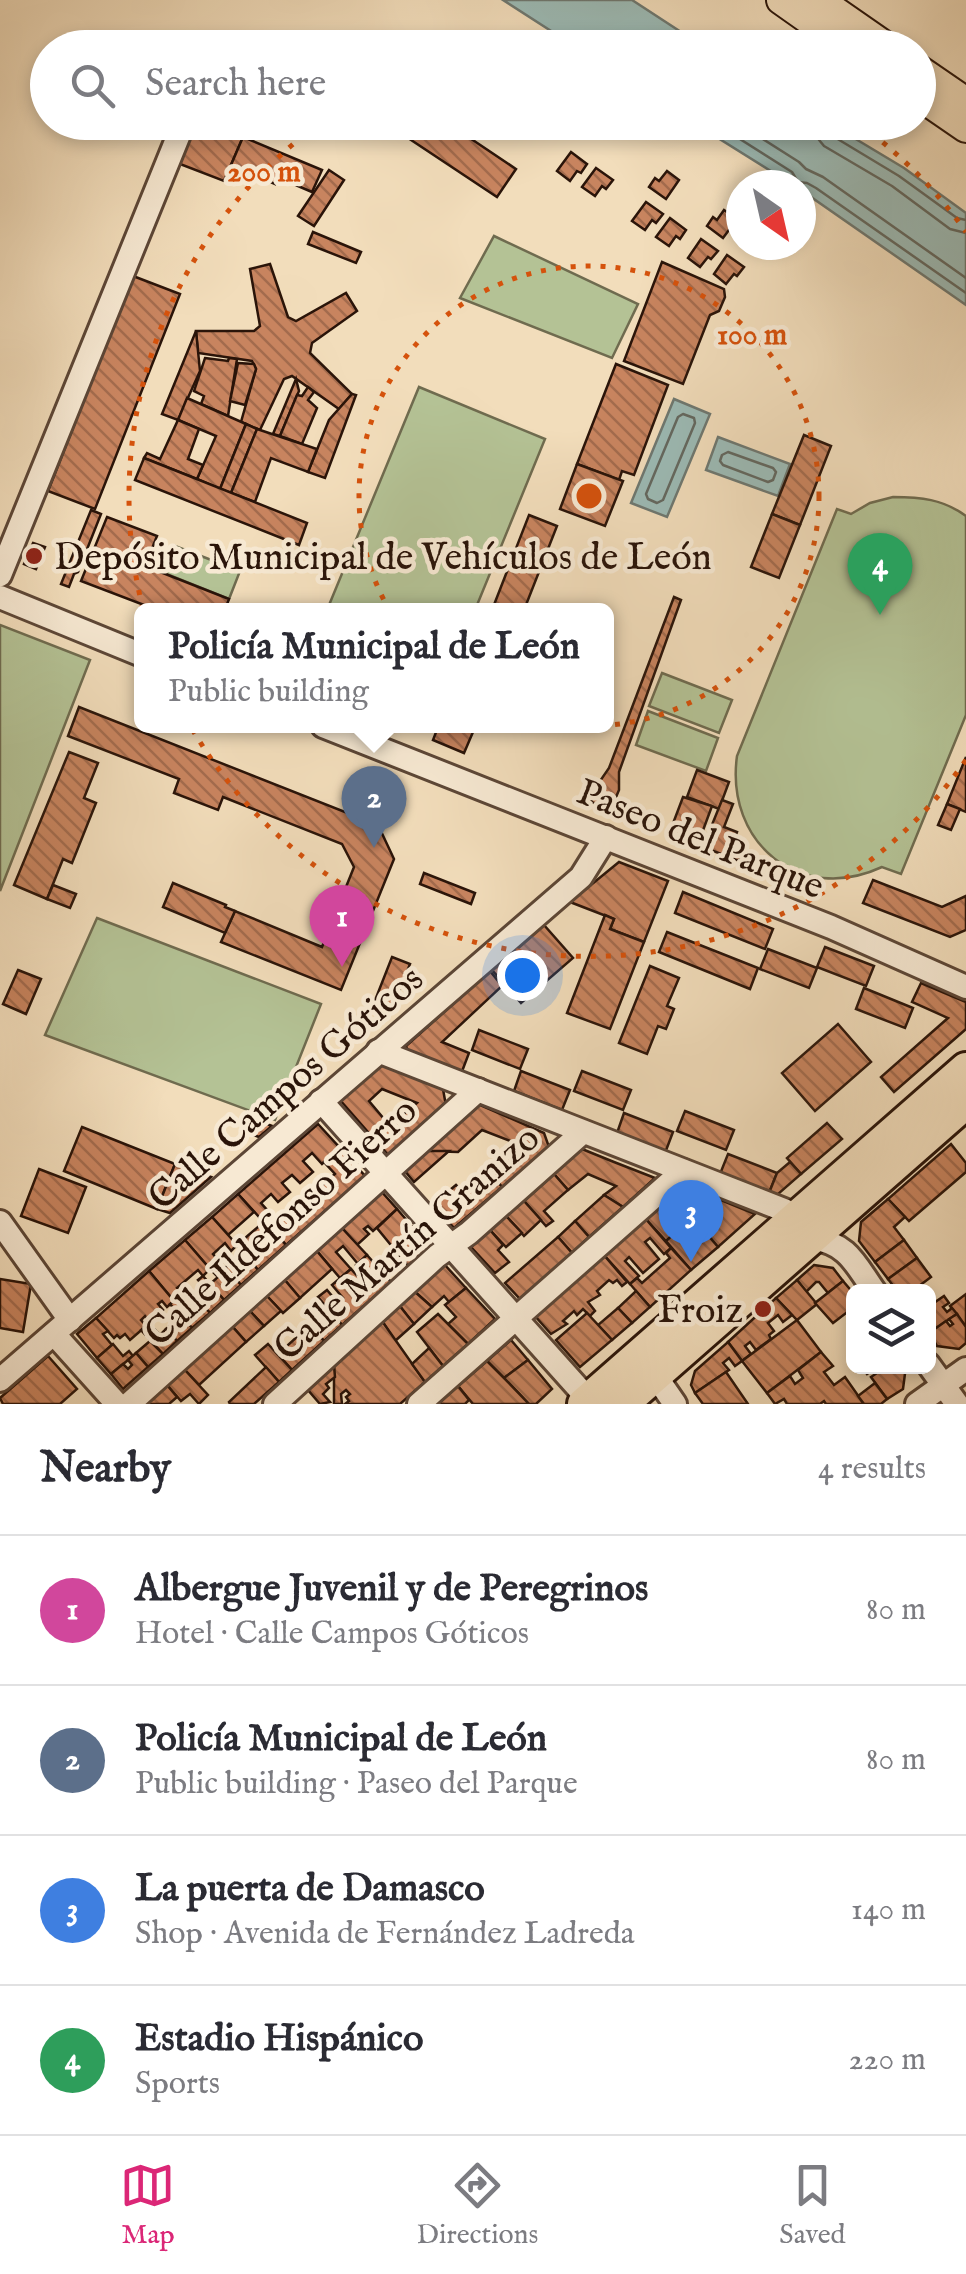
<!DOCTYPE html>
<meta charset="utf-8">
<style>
:root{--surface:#fff;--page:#f7f7f7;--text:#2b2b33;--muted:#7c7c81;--line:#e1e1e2;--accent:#db2777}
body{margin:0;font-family:"IM FELL English",serif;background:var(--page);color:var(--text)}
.controls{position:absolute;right:30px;bottom:30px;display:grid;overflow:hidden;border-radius:15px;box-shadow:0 5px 15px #0003}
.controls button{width:90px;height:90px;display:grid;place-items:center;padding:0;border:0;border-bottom:2px solid var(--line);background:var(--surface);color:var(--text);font:50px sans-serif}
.compass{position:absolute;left:726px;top:170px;width:90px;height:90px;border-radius:50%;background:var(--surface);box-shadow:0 5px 15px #0003;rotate:146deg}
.you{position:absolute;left:522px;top:975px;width:35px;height:35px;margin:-25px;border:8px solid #fff;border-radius:50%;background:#1a73e8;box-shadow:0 0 0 15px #1a73e833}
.badge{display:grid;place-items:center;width:65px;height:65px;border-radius:50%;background:var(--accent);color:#fff;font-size:32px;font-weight:700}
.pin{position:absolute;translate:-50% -82px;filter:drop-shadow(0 2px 5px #0008)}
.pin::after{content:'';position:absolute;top:52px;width:35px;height:30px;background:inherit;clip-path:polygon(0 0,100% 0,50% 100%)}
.popup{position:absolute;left:134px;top:603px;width:480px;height:130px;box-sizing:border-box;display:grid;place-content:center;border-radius:15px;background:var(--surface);filter:drop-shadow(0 2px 8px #0005);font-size:32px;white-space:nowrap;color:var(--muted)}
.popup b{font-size:38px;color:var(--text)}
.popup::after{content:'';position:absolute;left:50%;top:100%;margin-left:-20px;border:20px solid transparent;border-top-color:var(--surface)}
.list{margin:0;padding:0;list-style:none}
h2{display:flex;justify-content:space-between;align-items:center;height:130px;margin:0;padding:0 40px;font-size:42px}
h2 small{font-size:32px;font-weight:400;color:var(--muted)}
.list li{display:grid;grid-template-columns:65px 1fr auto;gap:30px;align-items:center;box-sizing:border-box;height:150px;padding:0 40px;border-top:2px solid var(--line)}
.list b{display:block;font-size:38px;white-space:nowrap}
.list p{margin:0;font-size:32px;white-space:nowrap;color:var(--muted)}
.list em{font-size:32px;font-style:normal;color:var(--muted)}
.icon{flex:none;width:55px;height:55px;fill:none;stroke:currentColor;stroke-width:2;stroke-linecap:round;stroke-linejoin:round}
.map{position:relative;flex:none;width:966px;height:1404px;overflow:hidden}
.search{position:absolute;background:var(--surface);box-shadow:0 5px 15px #0003;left:30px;right:30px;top:30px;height:110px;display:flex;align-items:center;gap:25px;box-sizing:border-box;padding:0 35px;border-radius:55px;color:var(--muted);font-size:38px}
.sheet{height:730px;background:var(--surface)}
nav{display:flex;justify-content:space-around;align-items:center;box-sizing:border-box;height:140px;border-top:2px solid var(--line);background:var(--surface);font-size:28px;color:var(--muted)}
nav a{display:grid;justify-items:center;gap:5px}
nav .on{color:var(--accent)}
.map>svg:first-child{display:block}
.garden{fill:#b4c295;stroke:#6f6b4f;stroke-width:2.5}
.water{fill:#9cbbb6;stroke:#6e7871;stroke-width:2.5}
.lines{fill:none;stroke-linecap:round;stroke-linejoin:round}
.shore{stroke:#636860;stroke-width:2.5}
.building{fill:url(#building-back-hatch);stroke:#2a1409;stroke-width:2.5;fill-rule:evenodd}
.minor-casing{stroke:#5c4636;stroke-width:28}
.major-casing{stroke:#2a1409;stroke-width:32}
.highway-casing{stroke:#2a1409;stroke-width:38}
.minor{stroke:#f7e9d3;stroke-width:22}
.major{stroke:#f2ddbb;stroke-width:28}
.highway{stroke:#f2ddbb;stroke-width:32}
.ring{fill:none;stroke:#d5520c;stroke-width:5;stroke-dasharray:5 10}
.poi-dot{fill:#8f2418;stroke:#f7e9d3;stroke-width:4}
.labels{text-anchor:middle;stroke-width:9;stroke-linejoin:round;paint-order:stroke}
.poi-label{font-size:38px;fill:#2a1409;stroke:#f7e9d3;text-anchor:start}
.street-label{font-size:38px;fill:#2a1409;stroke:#f7e9d3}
.centre{fill:#d5520c;stroke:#f7e9d3;stroke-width:5}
.ring-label{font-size:30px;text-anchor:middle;font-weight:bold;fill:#d5520c;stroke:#f7e9d3;stroke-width:9;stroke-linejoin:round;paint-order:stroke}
</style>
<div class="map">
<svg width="966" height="1404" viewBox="0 0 966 1404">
<defs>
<pattern id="building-back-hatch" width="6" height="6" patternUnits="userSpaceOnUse" patternTransform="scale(2.5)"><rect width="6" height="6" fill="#c8845f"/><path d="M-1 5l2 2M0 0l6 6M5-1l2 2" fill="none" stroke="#a36b4d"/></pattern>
</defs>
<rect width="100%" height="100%" fill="#f2ddbb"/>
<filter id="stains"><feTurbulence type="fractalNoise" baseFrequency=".002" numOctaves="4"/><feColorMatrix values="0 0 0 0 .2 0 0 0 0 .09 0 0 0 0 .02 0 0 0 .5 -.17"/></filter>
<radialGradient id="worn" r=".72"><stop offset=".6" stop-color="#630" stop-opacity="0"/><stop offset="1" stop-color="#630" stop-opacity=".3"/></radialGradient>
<g class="garden">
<path d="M494,236L638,304L612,358L460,298Z"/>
<path d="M419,387L545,439L475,610H327Z"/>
<path d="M893,497C920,497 943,499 966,516V715L901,874L882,867C800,905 725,843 737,756L837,509L851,514L870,503Z"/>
<path d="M175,546L240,571L229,599L164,573Z"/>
<path d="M0,625L90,660L0,891Z"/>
<path d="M662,673L732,700L719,733L649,706Z"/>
<path d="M648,711L718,738L706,771L636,745Z"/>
<path d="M97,918L321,1004L275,1120L45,1035Z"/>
</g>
<g class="water">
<path d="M503,0H632L704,47H576Z"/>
<path d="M694,123H829L904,168L966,213V305L801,190V185H793Z"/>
<path d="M674,399L710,414L667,517L631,503Z"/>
<path d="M718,437L790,464L778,496L706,470Z"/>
</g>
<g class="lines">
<g class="shore">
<path d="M713,122L792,172L798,182L807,183L816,188L966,293"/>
<path d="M736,122L799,162L806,169L823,177L966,278"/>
<path d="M813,122L815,135L824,146L892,186L950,229L966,233"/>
<path d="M826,122L827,130L831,135L899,176L957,218L966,220"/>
<path d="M683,414L694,418L695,423L663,500L657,503L648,499L646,494L678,417Z"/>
<path d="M728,452L773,468L776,472L773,480L768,482L723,465L720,461L722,455Z"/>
</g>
</g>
<g class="building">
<path d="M196,122H211L243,137L224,181L180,164Z"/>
<path d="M384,122H446L516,169L497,197Z"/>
<path d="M243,137L322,170L312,192L277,177L275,184L231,165Z"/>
<path d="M571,152L587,164L581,173L577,171L570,181L557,171Z"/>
<path d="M596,168L613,180L606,189L602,186L595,196L582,187Z"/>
<path d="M329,170L344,180L314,226L298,216Z"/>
<path d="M667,171L679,180L666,199L649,187L655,178L659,181Z"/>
<path d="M646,202L663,214L656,223L652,220L645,230L632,221Z"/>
<path d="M724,210L737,219L723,238L707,226L713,217L717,220Z"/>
<path d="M670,218L686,230L680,239L676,236L669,246L656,237Z"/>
<path d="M313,232L361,252L356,263L308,244Z"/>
<path d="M701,239L718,251L711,259L708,257L700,267L688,258Z"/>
<path d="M727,255L744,267L737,276L734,274L726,284L714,274Z"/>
<path d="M662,262L724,289L725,297L719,311L710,315L683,384L624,361Z"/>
<path d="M270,264L288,317L296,321L346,293L357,311L312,343L310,353L352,394L339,409L292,376L284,379L260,430L241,422L256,369L252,361L198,353L196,331H254L260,326L250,269Z"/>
<path d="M133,276L180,294L95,509L48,491Z"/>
<path d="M196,331L200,371L178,420L162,414Z"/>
<path d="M205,358L228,361L229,358L237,359L228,416L201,404L204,396L194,391Z"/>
<path d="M238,363L254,364L256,369L245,405L230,401Z"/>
<path d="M616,364L668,385L634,475L622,471L619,480L577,464Z"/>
<path d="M296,379L299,391L280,436L273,434Z"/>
<path d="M308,387L314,392L308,400L317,408L302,444L280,436L297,395L302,396Z"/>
<path d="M352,394L356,395L325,478L308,472L329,420Z"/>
<path d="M187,398L246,424L220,489L197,479L216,436L178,420Z"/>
<path d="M178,420L199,429L188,459L203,465L197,479L144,458L147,453L160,459Z"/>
<path d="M246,424L257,429L231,493L220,489Z"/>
<path d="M257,429L317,449L308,472L271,458L255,502L231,493Z"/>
<path d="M804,435L831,446L800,525L772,514Z"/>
<path d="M144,458L307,523L299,545L135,480Z"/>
<path d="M577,464L623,481L605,526L560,509Z"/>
<path d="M91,510L101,514L78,572L74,574L69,587L61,584Z"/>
<path d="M772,514L800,525L779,578L751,567Z"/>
<path d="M529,515L557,526L524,610H492Z"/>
<path d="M107,517L157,536L145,566L229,599L225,610H157L81,581Z"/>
<path d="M33,543L45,547L36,569L24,564Z"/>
<path d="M674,597L681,600L619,772V790L611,809L591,802L598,784L609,768Z"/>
<path d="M79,707L378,825L394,859L341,990L221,942L235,911L322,947L354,867L342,844L223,797L218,810L174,793L179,779L68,736Z"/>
<path d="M443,726H457L473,732L464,753L433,740L438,727Z"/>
<path d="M69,752L98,763L84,798L96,803L72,863L63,859L47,899L14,885Z"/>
<path d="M966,757V812L947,804Z"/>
<path d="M697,770L729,782L719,809L687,797Z"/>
<path d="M376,791L387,794L377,820L366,817Z"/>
<path d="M683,797L712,806L702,833L708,835L703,847L669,834Z"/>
<path d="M722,800L733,804L724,827L737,832L734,840L746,845L739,861L703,847Z"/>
<path d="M947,804L960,809L951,830L938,825Z"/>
<path d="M619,862L668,881L644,942L610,929L614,919L570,902Z"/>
<path d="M424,873L475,893L471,904L420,884Z"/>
<path d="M873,880L942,907L966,896V930L950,937L863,903Z"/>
<path d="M173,883L226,905L225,907L235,911L225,933L163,907Z"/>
<path d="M53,885L76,894L70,908L47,899Z"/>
<path d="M683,892L773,929L765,949L675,913Z"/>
<path d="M605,915L614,919L610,929L644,942L610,1029L567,1013Z"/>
<path d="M544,925L573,958L521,1003L492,970Z"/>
<path d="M667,932L758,968L750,989L659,952Z"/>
<path d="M825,947L874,966L866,986L817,967Z"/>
<path d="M768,949L817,968L809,988L760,969Z"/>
<path d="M392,957L410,964L392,1010L374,1003Z"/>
<path d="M650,966L679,978L667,1006L674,1009L666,1029L658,1026L647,1054L619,1043Z"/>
<path d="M18,970L41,979L26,1014L3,1004Z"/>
<path d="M490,971L502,986L442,1042L469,1053L461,1074L408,1052L406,1046Z"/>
<path d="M921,983L966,1002V1029L894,1092L881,1077L948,1018L912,1002Z"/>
<path d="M864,988L913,1008L905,1028L856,1009Z"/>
<path d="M838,1024L871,1062L815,1111L782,1073Z"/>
<path d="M479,1030L528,1049L520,1069L472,1050Z"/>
<path d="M382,1065L443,1089L446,1106L389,1156L340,1100ZM382,1089L417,1103L390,1126L369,1101Z"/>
<path d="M521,1071L570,1090L562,1110L514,1091Z"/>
<path d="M582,1071L631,1090L623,1110L574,1091Z"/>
<path d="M478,1104L544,1133L549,1147L502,1187L487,1171L518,1144L482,1130L458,1152L426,1151Z"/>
<path d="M685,1111L734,1130L726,1150L677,1131Z"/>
<path d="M624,1113L673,1132L665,1153L617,1133Z"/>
<path d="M249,1117L272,1126L259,1137L243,1131Z"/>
<path d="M827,1123L842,1139L801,1174L787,1158Z"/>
<path d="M318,1124L340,1148L322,1164L312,1153L303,1161L313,1172L300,1183L292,1175L282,1183L290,1192L278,1202L271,1194L261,1203L268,1211L260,1218L238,1194Z"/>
<path d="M82,1127L175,1164L157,1209L64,1171Z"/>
<path d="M951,1144L966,1163V1172L909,1221L888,1199Z"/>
<path d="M340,1148L365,1176L286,1245L272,1229L335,1174L324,1162Z"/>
<path d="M582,1149L614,1162L655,1178L623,1207L604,1195L616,1186L588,1174L568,1190L554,1174Z"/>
<path d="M426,1151H449L414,1182L404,1170Z"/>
<path d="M728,1154L777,1173L769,1193L720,1174Z"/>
<path d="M790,1162L801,1174L777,1195L769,1193L777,1173Z"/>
<path d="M175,1164L211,1177L170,1213L157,1209Z"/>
<path d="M485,1168L502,1187L454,1228L433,1204L456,1185L460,1189Z"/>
<path d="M39,1169L86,1187L68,1233L21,1216Z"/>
<path d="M554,1174L568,1190L544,1211L553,1221L546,1226L524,1201Z"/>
<path d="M682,1184L755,1214L718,1247L696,1221L699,1218L711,1223L714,1219L666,1198Z"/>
<path d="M381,1191L397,1209L373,1231L368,1226L364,1229L369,1234L357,1245L341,1227Z"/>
<path d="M238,1194L254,1212L228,1235L212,1217Z"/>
<path d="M604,1195L623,1207L589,1237L575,1221Z"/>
<path d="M666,1198L678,1203L675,1210L677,1213L690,1215L694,1219L680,1231L671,1219L667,1222L676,1232L666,1241L644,1217Z"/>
<path d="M888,1199L905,1217L894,1227L904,1240L875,1262L859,1241L861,1222Z"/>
<path d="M524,1201L541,1220L524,1236L506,1216Z"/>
<path d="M397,1209L430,1247L408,1266L377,1228Z"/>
<path d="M506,1216L522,1233L506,1247L490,1230Z"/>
<path d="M212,1217L237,1245L231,1251L225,1243L213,1254L219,1261L210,1269L185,1240Z"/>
<path d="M644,1217L671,1248L664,1254L650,1238L645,1242L659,1259L643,1273L629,1257L625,1261L639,1276L630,1284L603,1254Z"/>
<path d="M694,1219L718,1247L691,1270L666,1241L676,1232L687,1245L694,1238L685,1227Z"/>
<path d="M265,1221L286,1245L258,1270L237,1245Z"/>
<path d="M575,1221L589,1237L572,1253L558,1237Z"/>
<path d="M341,1227L367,1255L358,1264L343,1246L336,1252L351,1269L340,1278L316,1250Z"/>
<path d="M490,1230L503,1245L498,1250L509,1262L495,1273L471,1247Z"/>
<path d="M558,1237L572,1253L520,1299L505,1283Z"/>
<path d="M185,1240L210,1269L203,1276L198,1270L177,1288L182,1294L174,1301L149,1271Z"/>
<path d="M904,1240L917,1258L888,1279L875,1262Z"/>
<path d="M671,1248L691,1270L650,1307L630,1284L637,1278L642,1283L670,1258L666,1253Z"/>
<path d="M316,1250L332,1269L300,1298L284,1279Z"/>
<path d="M243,1252L258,1270L241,1285L225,1268Z"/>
<path d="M603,1254L627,1282L622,1286L617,1280L613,1283L609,1280L597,1291L600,1295L588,1302L595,1311L590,1316L583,1309L577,1315L574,1311L563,1321L567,1324L551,1334L535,1316Z"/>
<path d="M367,1255L391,1282L342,1325L318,1297L327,1290L338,1303L343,1298L332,1285L351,1269L363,1282L367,1278L356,1265Z"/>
<path d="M917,1258L931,1277L911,1292H898L888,1279Z"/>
<path d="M219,1261L241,1285L224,1300L210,1284L218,1277L210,1269Z"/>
<path d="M444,1264L466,1288L449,1302L444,1296L432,1307L414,1291Z"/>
<path d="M814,1265L833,1268L843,1281L828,1293L819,1282H816L806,1292L797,1280Z"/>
<path d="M149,1271L174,1301L167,1307L162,1301L158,1304L163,1310L150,1322L145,1316L141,1320L146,1326L130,1340L125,1334L120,1338L117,1335L114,1338L96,1318Z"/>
<path d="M203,1276L224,1300L210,1313L198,1299L207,1291L198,1280Z"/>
<path d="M0,1279L31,1284L23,1332L0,1328Z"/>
<path d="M284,1279L300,1298L283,1313L266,1295Z"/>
<path d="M797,1280L817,1304L797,1320L776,1298Z"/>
<path d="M843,1281L854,1294V1307L833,1323L815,1303Z"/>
<path d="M466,1288L495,1319L468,1344L448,1324L456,1317L445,1305Z"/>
<path d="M414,1291L432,1307L414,1324L399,1305Z"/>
<path d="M636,1291L650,1307L632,1323L618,1308Z"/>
<path d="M192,1293L210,1313L192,1328L170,1304L176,1299L181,1303Z"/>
<path d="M966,1294V1327L950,1306Z"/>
<path d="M266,1295L281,1311L264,1326L249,1310Z"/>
<path d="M944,1296L949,1303L943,1307L947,1312L952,1308L957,1314L929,1333L928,1307Z"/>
<path d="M776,1298L792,1315L783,1322L778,1315L768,1323L774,1331L769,1335L771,1339L756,1350L750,1342L745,1346L751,1354L742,1361L728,1342Z"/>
<path d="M399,1305L414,1324L395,1341L382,1321Z"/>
<path d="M618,1308L632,1323L612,1340L598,1325Z"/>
<path d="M328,1309L342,1325L324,1341L310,1325Z"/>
<path d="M249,1310L264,1326L246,1342L232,1326Z"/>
<path d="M587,1313L612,1340L580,1367L556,1340Z"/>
<path d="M438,1314L468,1344L443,1366L417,1332Z"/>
<path d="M957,1314L966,1327V1343L959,1349L937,1346L929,1333L946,1321L950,1326L953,1324L949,1319Z"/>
<path d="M181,1316L192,1328L177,1341L166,1329Z"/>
<path d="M96,1318L108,1331L103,1334L112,1345L97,1358L77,1334Z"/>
<path d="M797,1320L821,1352L767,1393L742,1361Z"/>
<path d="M382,1321L425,1382L400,1404H345L349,1401L346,1397L350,1394L346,1390L341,1394L342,1404H334V1366Z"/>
<path d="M149,1323L160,1335L166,1329L177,1341L163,1354L141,1330Z"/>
<path d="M310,1325L324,1341L292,1370L278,1354Z"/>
<path d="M232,1326L246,1342L199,1385L184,1369Z"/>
<path d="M511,1340L528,1360L504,1378L487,1361Z"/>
<path d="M150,1341L163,1354L148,1367L136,1353Z"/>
<path d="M728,1342L742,1361L735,1366L729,1358L723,1363L729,1370L695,1393L691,1385L695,1371Z"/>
<path d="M113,1344L123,1356L129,1351L133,1356L111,1374L97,1358Z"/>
<path d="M268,1344L292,1370L279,1382L255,1355Z"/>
<path d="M429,1348L443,1366L425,1382L412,1364Z"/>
<path d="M821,1352L833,1366L824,1372L834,1385L845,1377L864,1404H826L824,1401L820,1404H787L784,1399L775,1404L767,1393L790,1376L795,1384L803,1378L798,1370Z"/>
<path d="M136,1353L148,1367L123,1389L111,1374L123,1364L128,1369L132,1365L128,1360Z"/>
<path d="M48,1356L77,1389L60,1404H3L0,1398Z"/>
<path d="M528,1360L552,1389L536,1404H529L504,1378Z"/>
<path d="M487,1361L504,1378L529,1404H473L458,1386Z"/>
<path d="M334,1366L335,1377L326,1384L329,1388L323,1394L330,1402L320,1404L308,1390Z"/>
<path d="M861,1366H906L903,1389L887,1399L871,1377L877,1373L874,1369L867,1374Z"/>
<path d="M266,1367L279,1382L254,1404H230L229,1402Z"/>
<path d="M184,1369L208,1395L199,1404L190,1394L181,1401L167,1385Z"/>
<path d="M726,1372L748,1404H703L695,1393Z"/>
<path d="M875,1383L887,1399L881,1404H864L858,1396Z"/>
<path d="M167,1385L177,1397L169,1404H146Z"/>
<path d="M458,1386L469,1400L465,1404H438Z"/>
</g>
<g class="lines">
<g class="minor-casing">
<g id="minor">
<path d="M0,575L184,122"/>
<path d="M0,597L142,655"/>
<path d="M323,726L831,927L966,987"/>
<path d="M378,1051L784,1210L795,1218"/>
<path d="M321,1101L589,1400"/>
<path d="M0,1222L70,1320"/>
<path d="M812,1238C849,1244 855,1264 875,1292"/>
<path d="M54,1334L117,1404"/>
<path d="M928,1364L957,1404"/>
<path d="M655,1375L675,1404"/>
<path d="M0,1380L581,877L606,837"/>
<path d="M129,1404L478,1090"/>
<path d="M275,1404L437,1256L469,1233L583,1132"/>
<path d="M419,1404L683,1171"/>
<path d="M917,1404L966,1369"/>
</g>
</g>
<g class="major-casing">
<g id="major">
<path d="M781,0L849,48"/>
<path d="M819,0L888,48"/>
<path d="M918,69L966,102"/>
<path d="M918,95L966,128"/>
</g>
</g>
<g class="highway-casing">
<g id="highway">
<path d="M584,1404L966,1069"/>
<path d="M622,1404L966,1102"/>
</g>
</g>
<use href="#minor" class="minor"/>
<use href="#major" class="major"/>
<use href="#highway" class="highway"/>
</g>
<g class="ring">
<circle cx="589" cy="496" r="230"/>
<path d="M966 760A460 460 0 1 1 319 124M489 47A460 460 0 0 1 689 47M859 124A460 460 0 0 1 966 232"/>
</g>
<g class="poi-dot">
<circle cx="34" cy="556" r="10"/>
<circle cx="763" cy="1309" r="10"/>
</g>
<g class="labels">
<g class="poi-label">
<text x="54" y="569">Depósito Municipal de Vehículos de León</text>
<text x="743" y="1322" text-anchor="end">Froiz</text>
</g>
<g class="street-label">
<text transform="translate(701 838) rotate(22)" y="13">Paseo del Parque</text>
<text transform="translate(285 1087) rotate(-41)" y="13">Calle Campos Góticos</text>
<text transform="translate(280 1221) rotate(-42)" y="13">Calle Ildefonso Fierro</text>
<text transform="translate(406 1242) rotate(-41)" y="13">Calle Martín Granizo</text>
</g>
</g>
<circle cx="589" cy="496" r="15" class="centre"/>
<g class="ring-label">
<text x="264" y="181">200 m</text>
<text x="752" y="344">100 m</text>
</g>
<rect width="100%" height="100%" filter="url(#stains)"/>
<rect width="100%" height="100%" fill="url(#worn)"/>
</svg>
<div class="controls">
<button><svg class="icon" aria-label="layers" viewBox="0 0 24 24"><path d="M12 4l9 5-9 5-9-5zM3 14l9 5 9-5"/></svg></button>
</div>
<svg class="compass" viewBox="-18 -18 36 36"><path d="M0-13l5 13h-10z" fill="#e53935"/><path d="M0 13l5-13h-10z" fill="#7c7c81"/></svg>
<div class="you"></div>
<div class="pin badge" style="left:342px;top:967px;background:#d1479c">1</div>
<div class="pin badge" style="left:374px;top:848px;background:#5c6f8a">2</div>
<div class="popup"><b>Policía Municipal de León</b>Public building</div>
<div class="pin badge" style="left:691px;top:1262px;background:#3f7fe0">3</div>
<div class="pin badge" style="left:880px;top:615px;background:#2e9e5b">4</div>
<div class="search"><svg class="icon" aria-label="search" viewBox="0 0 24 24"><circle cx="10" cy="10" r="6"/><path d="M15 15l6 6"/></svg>Search here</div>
</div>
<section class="sheet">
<h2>Nearby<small>4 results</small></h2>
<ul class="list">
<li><span class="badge" style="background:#d1479c">1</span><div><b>Albergue Juvenil y de Peregrinos</b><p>Hotel · Calle Campos Góticos</p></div><em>80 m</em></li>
<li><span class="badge" style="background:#5c6f8a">2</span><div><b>Policía Municipal de León</b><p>Public building · Paseo del Parque</p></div><em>80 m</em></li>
<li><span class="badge" style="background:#3f7fe0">3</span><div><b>La puerta de Damasco</b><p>Shop · Avenida de Fernández Ladreda</p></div><em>140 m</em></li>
<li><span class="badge" style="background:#2e9e5b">4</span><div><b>Estadio Hispánico</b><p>Sports</p></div><em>220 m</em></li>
</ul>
</section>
<nav>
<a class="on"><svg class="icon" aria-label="map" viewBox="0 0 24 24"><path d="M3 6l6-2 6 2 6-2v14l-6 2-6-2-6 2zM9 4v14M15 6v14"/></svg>Map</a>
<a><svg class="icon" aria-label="directions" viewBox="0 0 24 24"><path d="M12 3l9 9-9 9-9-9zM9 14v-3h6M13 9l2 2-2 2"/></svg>Directions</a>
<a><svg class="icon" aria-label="saved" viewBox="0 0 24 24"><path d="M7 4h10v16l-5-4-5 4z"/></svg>Saved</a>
</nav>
